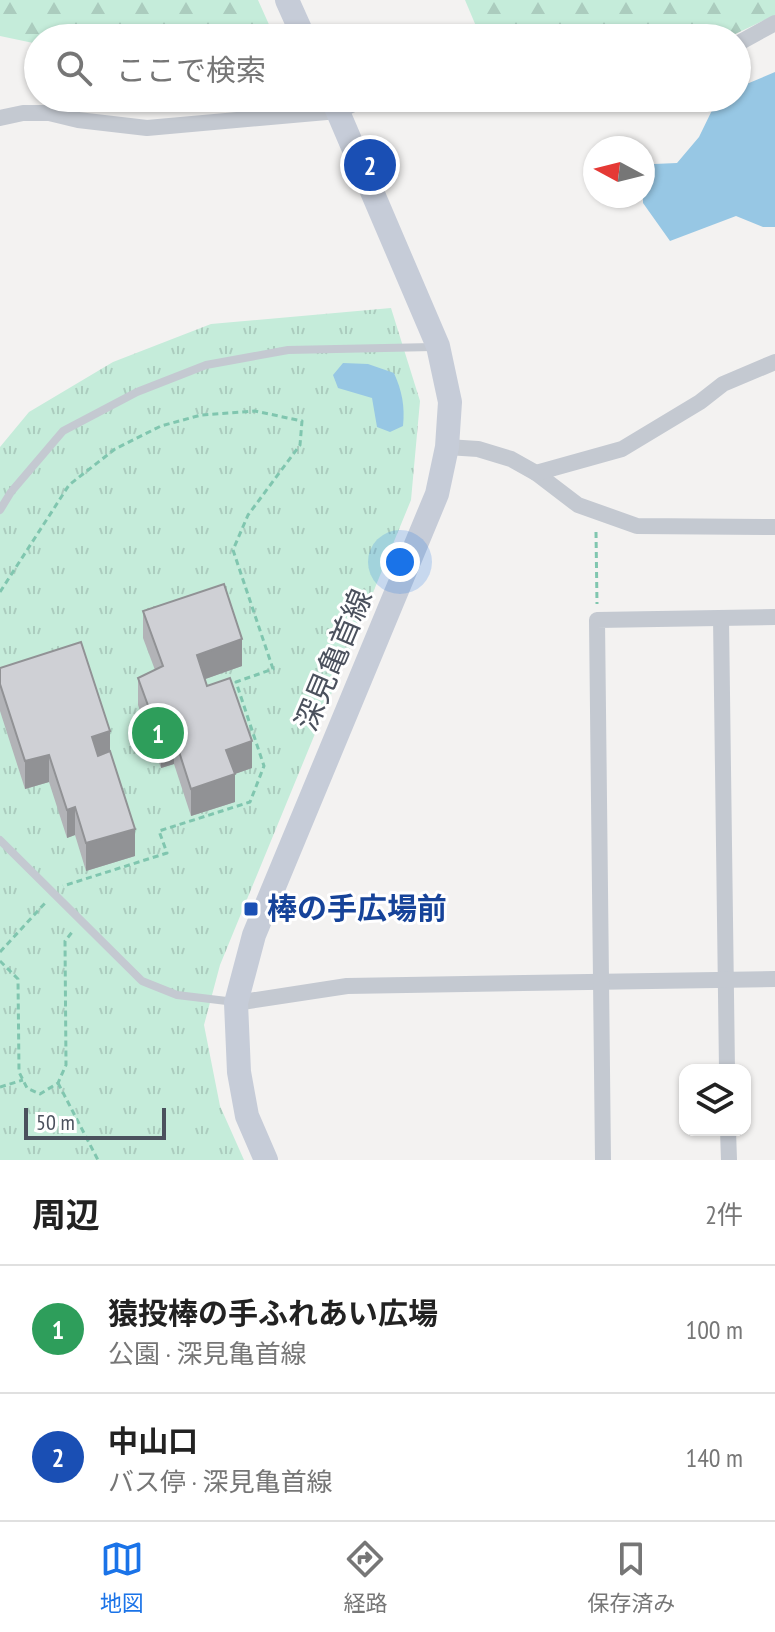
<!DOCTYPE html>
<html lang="ja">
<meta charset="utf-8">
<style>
:root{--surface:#fff;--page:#f2f2f2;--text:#222;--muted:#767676;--line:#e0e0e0;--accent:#1a73e8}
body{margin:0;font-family:"PT Sans Narrow","Noto Sans JP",sans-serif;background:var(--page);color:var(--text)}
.controls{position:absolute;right:24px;bottom:24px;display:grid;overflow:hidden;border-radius:16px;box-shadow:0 2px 6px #0004}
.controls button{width:72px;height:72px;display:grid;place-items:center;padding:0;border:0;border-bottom:2px solid var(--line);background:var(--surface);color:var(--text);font:40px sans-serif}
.compass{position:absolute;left:583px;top:136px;width:72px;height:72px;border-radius:50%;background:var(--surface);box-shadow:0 2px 6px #0004;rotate:277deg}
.scale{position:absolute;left:24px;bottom:20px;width:142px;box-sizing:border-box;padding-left:8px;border:4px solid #4b515d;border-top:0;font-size:22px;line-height:28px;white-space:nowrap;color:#4b515d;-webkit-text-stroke:6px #fff;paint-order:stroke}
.you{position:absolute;left:400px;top:562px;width:28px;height:28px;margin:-20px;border:6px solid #fff;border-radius:50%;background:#1a73e8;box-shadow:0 0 0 12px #1a73e833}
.badge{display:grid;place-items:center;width:52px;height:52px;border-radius:50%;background:var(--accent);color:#fff;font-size:26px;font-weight:700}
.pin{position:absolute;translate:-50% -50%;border:4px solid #fff;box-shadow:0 2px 8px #0006}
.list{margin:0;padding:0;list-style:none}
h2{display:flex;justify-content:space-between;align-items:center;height:104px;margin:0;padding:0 32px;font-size:34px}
h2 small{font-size:26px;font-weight:400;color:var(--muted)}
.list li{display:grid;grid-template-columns:52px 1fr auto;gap:24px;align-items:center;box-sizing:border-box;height:128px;padding:0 32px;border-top:2px solid var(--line)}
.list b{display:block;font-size:30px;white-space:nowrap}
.list p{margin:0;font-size:26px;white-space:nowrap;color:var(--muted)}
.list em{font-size:26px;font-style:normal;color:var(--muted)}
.icon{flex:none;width:44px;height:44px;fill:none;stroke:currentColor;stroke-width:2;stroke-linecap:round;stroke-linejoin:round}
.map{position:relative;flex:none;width:775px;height:1160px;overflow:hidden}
.search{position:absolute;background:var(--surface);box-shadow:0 2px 6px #0004;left:24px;right:24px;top:24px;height:88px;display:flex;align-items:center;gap:20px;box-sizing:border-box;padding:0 28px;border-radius:44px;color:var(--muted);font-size:30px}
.sheet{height:360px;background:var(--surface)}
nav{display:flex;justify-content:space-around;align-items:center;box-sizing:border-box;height:112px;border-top:2px solid var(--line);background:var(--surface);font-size:22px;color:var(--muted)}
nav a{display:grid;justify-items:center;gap:4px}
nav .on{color:var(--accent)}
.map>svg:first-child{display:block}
.forest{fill:url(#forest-firs)}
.park{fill:url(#park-tufts)}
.water{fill:#97c7e4}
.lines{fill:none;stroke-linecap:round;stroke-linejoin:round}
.path{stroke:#80c6af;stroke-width:3;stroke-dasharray:6 4;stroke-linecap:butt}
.service{stroke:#c4c9d1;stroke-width:8}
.minor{stroke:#c4c9d1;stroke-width:16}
.secondary{stroke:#c6ccd8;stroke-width:24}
.wall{fill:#b2b3b7}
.shaded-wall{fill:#919295}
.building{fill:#cfd0d5;stroke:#919295;stroke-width:2}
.transit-dot{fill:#1a4fb4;stroke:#fff;stroke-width:3}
.labels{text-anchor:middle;stroke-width:6;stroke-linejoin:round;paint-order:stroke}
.street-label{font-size:30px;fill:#4b515d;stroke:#fff}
.transit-label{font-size:30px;font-weight:bold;fill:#164399;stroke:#fff;text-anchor:start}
</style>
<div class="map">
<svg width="775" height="1160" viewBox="0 0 775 1160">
<defs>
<pattern id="forest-firs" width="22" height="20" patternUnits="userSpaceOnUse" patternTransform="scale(2)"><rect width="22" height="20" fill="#c5ecda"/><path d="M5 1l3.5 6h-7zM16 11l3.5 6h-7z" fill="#abccbe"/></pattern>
<pattern id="park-tufts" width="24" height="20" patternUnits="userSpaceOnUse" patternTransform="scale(2)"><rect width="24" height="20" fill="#c5ecda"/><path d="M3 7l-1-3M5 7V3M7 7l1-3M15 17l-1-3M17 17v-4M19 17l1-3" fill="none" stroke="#abccbe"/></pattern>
</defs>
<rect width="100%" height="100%" fill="#f3f2f1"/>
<g class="forest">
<path d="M0,0H258L275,38H38V44L0,36Z"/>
<path d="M465,0H775V15L727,38H481Z"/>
</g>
<path class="park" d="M391,308L420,401L411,500L220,965L204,1025L220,1106L244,1160H0V447L29,412L113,362L211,324Z"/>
<g class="water">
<path d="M775,72V227H763L736,216L670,241L643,203V154L654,164L677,163L699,137L718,98H737V88Z"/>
<path d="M343,363L368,364L394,373C402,391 405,406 403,426L390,432L377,427L372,398L338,388L333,375Z"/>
</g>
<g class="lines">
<g class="path">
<path d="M596,532L597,604"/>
<path d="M0,592L69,485L115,449L161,426L201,415L255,411L302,421L300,445L248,515L233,550L273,669L236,682L264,766L250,802L159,831L167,853L63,886"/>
<path d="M0,952L46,902"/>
<path d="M0,961L18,979L19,1072L27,1088L40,1094L58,1083L66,1065L65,941L73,931"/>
<path d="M58,1083L98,1160"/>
<path d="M0,1087L23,1080"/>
</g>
<g class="service">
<path d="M0,510L11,492L63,431L137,392L206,365L288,350L433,347"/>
<path d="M0,840L142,981L177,995L235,1002"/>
</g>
<g class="minor">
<path d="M737,44L775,23"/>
<path d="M0,118L23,113H49L78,120L147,128L338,111L367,98"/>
<path d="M447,447L478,449L511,459L536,473L578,505L637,526L775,527"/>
<path d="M536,473L622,449L700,402L723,384L775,362"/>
<path d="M721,618L727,1070"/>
<path d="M236,1003L347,986L775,979"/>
<path d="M728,1130L729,1160"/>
<path d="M603,1160L597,620L775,617"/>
</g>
<g class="secondary">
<path d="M287,0L304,38"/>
<path d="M266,1160L247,1116L239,1072L236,1003L254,935L437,494L447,447L450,402L438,346L332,98"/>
</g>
</g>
<g class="wall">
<path d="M143,611L242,666L205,679L207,686L252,768L235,774V802L191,816L174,764L161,768L138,705V678L155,670L143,638Z"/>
<path d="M0,668L135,856L86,871L75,835L67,838L49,782L25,789L0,711Z"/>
</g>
<g class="shaded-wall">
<path d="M242,639V666L197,682V655Z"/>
<path d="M110,731V758L92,764V737Z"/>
<path d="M174,736V764L161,768V741Z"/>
<path d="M252,741V768L226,777V750Z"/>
<path d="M49,755V782L25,789V761Z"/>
<path d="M235,774V802L191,816V789Z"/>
<path d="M75,807V835L67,838V810Z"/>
<path d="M135,829V856L86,871V843Z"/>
</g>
<g class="building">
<path d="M224,584L242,639L197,655L207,686L230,678L252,741L226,750L235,774L191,789L174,736L161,741L138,678L163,666L143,611Z"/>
<path d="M81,642L110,731L92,737L98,756L110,751L135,829L86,843L75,807L67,810L49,755L25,761L0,684V668Z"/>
</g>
<rect class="transit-dot" x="243" y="901" width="16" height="16" rx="4"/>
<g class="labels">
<g class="street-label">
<text transform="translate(334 660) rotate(-67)" y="10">深見亀首線</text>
</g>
<g class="transit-label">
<text x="267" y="919">棒の手広場前</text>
</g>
</g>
</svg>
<div class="controls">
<button><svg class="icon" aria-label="layers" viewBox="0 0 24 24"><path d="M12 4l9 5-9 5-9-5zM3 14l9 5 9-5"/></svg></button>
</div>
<svg class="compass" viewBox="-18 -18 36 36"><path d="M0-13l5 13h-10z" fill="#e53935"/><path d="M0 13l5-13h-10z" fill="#767676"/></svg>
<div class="scale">50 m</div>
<div class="you"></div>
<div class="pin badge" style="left:158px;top:733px;background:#2e9e5b">1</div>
<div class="pin badge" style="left:370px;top:165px;background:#1a4fb4">2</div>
<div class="search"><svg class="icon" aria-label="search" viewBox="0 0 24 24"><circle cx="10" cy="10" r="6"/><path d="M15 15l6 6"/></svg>ここで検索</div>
</div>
<section class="sheet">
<h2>周辺<small>2件</small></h2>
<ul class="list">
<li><span class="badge" style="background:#2e9e5b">1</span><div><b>猿投棒の手ふれあい広場</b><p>公園 · 深見亀首線</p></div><em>100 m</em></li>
<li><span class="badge" style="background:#1a4fb4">2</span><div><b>中山口</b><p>バス停 · 深見亀首線</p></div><em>140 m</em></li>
</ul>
</section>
<nav>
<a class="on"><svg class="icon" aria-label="map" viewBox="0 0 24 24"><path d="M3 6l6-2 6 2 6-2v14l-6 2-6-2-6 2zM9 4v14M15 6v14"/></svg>地図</a>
<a><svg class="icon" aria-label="directions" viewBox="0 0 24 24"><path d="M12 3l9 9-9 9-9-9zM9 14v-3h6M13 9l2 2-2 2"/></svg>経路</a>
<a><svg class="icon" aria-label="saved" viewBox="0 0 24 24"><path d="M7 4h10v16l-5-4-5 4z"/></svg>保存済み</a>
</nav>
